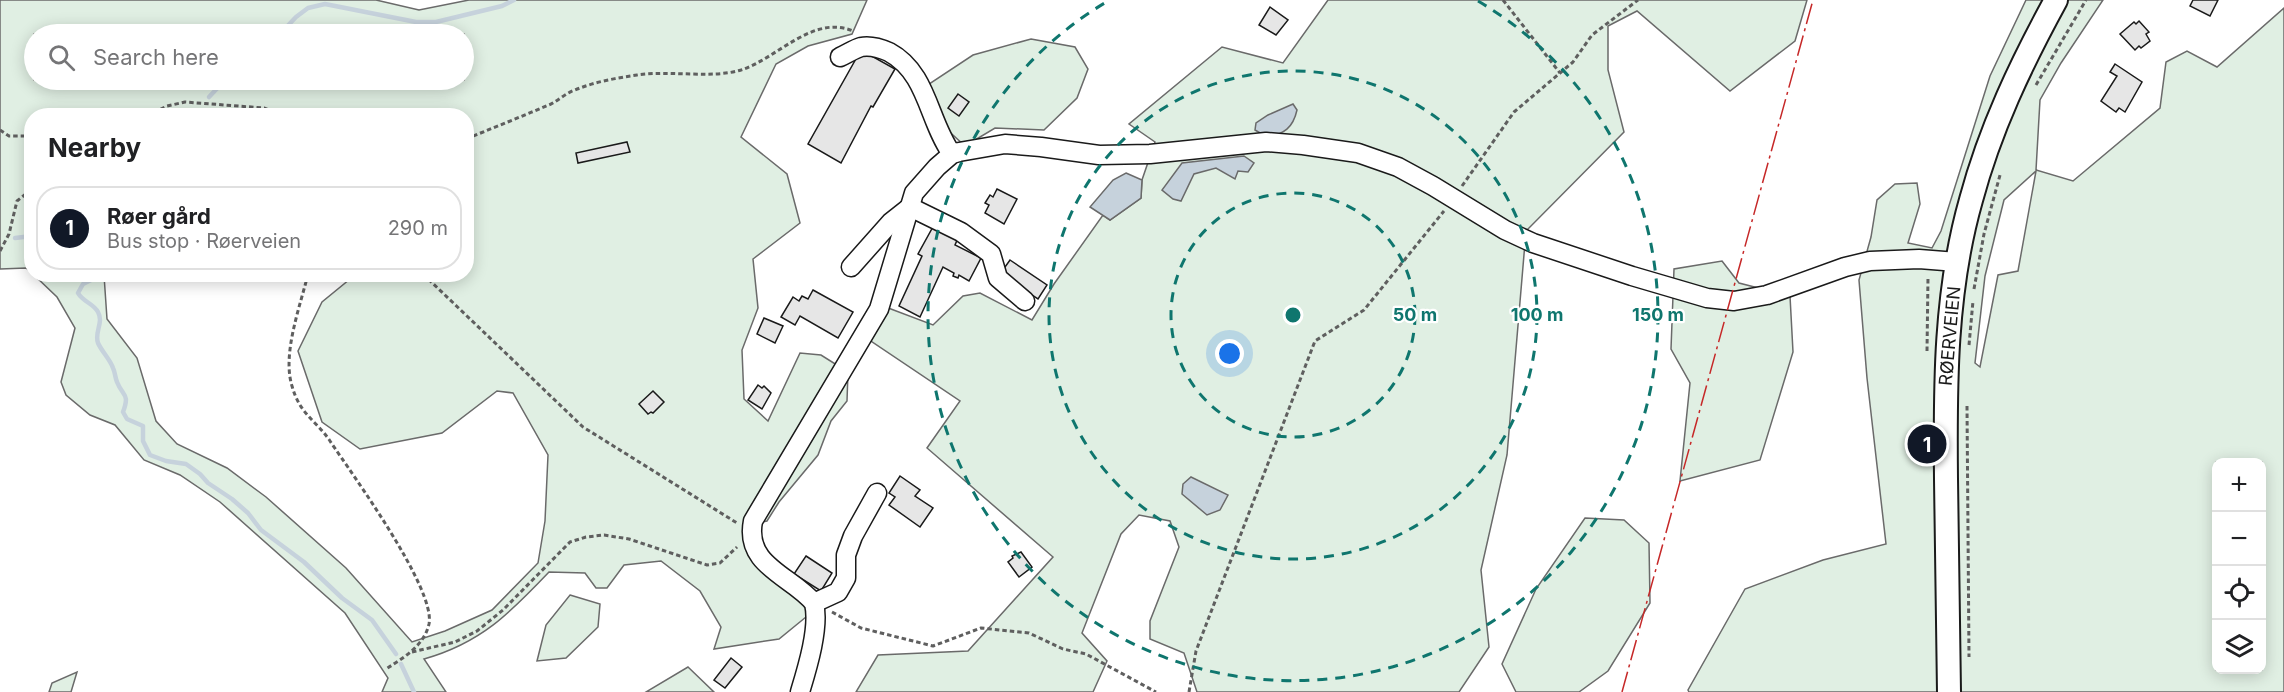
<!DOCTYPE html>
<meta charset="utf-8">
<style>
:root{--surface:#fff;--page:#f2f2f2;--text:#202124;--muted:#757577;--line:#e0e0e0;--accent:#111827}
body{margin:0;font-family:Inter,sans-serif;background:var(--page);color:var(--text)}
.controls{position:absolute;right:18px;bottom:18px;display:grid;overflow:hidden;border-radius:12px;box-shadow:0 3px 15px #0003}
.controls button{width:54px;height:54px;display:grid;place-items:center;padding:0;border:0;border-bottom:2px solid var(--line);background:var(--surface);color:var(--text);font:30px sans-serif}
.you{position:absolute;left:1230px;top:354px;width:21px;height:21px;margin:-15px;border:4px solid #fff;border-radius:50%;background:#1a73e8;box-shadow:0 0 0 9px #1a73e833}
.badge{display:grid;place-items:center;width:39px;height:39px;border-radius:50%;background:var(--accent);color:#fff;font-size:20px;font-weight:700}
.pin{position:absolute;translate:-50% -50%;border:3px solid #fff;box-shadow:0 2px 6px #0006}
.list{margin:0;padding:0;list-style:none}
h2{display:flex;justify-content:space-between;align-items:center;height:78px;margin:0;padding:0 24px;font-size:26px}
h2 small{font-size:20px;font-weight:400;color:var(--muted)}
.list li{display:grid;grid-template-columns:39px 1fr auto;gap:18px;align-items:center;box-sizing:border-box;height:84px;margin:0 12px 12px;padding:0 12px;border:2px solid var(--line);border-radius:24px}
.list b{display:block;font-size:22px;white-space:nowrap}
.list p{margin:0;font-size:20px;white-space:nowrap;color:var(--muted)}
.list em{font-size:20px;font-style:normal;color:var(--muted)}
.icon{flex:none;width:33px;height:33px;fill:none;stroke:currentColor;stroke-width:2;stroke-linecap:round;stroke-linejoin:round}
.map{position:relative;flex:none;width:2284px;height:692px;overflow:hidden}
.search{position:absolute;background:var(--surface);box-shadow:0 3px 15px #0003;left:24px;top:24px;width:450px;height:66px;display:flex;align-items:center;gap:15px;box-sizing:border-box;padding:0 21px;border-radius:33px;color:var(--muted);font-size:22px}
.panel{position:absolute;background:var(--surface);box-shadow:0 3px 15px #0003;left:24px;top:108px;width:450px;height:174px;border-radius:24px}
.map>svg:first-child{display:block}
.green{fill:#e0efe3;stroke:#6a6a6a;stroke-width:1.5;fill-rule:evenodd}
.water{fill:#c6d2dc;stroke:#6a6a6a;stroke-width:1.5}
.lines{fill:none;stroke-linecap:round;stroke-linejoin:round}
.stream{stroke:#c6d2dc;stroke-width:4.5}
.building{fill:#e6e6e6;stroke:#1a1a1a;stroke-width:1.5}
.minor-casing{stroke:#1a1a1a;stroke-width:21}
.major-casing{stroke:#1a1a1a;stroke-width:26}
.path{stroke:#5f5f5f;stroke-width:3;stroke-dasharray:4.5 3;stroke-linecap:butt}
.minor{stroke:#fff;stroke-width:18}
.major{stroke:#fff;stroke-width:22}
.power{stroke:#c62828;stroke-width:1.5;stroke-dasharray:21 4.5 3 4.5;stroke-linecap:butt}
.ring{fill:none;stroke:#0f766e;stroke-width:3;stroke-dasharray:10 8}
.labels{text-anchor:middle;stroke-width:4.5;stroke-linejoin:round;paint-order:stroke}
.street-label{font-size:18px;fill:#1a1a1a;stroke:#fff}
.centre{fill:#0f766e;stroke:#fff;stroke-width:3}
.ring-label{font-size:18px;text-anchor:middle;font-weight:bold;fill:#0f766e;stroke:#fff;stroke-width:4.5;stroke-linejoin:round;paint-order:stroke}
</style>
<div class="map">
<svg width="2284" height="692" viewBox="0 0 2284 692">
<rect width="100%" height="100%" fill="#fff"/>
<g class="green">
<path d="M0,0H376L419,10L469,0H867L852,34L808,46L776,64L741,137L787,174L800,223L753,259L758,308L742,350L744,399L768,421L800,353L821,355L848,372L847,401L831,421L818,455L779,502L767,521L746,525L743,538L756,563L805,602L806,617L779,639L714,649L721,627L700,591L661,561L624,565L607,588H596L585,573L549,572C510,613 481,643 424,659L446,692H382L388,678L345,613L220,502L180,475L144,460L115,425L90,415L66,395L61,382L75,328L57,297L34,275H104L107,319L137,358L156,421L177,444L227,468L266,497L346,568L412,642L445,631L492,610L538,563L545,521L548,455L513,393L497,391L442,433L360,449L322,422L298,351L322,302L355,275L466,274V116H32L31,272L26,268L0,269ZM34,34H464V80H34Z"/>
<path d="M1328,0H1807L1795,41L1730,91L1637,11L1608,26V70L1624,132L1526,231L1507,455L1481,570L1489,647L1459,692H1197L1184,653L1150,639V621L1179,547L1170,521L1139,515L1121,534L1082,633L1107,661L1093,692H856L878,655L968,651L1053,557L927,448L960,401L856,331L875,303L933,325L963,296L980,293L1032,320L1054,284L1103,215L1110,220L1141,198L1142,180L1155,142L1129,124L1222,47L1283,63Z"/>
<path d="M2026,0H2103L2061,63L2040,100L2036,170L2073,181L2160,108L2166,62L2187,51L2217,67L2284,8V692H1689L1688,690L1745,589L1823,560L1886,544L1867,378L1859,280L1871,237L1877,200L1895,184L1917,183L1920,204L1908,243L1932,248L1941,231L1990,76ZM2036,171L2018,271L1998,275L1980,367L1975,363L1985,276L2004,200ZM2216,462H2262V670H2216Z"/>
<path d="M1031,39L1075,47L1088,69L1077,98L1044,130L995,128L965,146L942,125L929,84L973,55Z"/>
<path d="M1722,261L1739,283L1790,296L1793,352L1760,460L1680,481L1690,383L1671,349L1674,269Z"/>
<path d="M1585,518L1624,520L1649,543L1650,603L1608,671L1579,692H1516L1502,664L1536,589Z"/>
<path d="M570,595L600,604L598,627L566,658L537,661L546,625Z"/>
<path d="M688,667L714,692H646Z"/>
<path d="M77,672L71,692H49L52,683Z"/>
</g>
<g class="water">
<path d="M1293,104L1297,110C1293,128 1284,134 1267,137L1255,130L1256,123L1268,115Z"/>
<path d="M1244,156L1254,163L1248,172L1238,171L1235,179L1216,168L1194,174L1181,201L1173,199L1162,190L1182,163Z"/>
<path d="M1126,173L1142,180L1141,198L1110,220L1090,207L1113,180Z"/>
<path d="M1191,477L1228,495L1220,510L1207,515L1182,494L1183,484Z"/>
</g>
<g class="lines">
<g class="stream">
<path d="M280,34L296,17L308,8L325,4L416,22H436L502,6L514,0"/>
<path d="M209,97L225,80"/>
<path d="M179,116L196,112"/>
<path d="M15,238L32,236"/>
<path d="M92,274L91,280L83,284L78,293C83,302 93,303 98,312C104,323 94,332 98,343C102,352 110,359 113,368C115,372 115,377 117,382C123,397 130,393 123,412L127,419L143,426V441L150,455L166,461L186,464L200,474L208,483L232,499L248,513L261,530L304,562L342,598L372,620L396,654"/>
<path d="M401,664L414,692"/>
</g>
</g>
<g class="building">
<path d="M2193,0H2218L2210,16L2190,6Z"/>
<path d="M1270,7L1288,20L1276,35L1259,25Z"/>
<path d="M2139,21L2149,32L2146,34L2150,41L2141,48L2139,46L2135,50L2120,34L2134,22L2136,24Z"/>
<path d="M861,50L895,69L873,107L871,106L841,163L808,144Z"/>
<path d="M2115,64L2142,82L2125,112L2119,108L2116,112L2101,101L2117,76L2110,72Z"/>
<path d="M958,94L969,102L959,116L948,108Z"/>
<path d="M627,142L630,152L578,163L576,153Z"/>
<path d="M997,189L1017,199L1004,224L985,213L989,205L985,203L990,195L993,197Z"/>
<path d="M934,225L958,238L955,245L981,258L969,281L959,275L958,278L953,276L954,273L943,267L920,317L899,306L922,256L918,254Z"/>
<path d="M1010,260L1047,285L1038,299L1000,274Z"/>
<path d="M813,290L853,312L838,338L800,316L795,325L781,317L793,297L799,301L802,296L808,299Z"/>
<path d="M764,318L783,326L775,343L757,334Z"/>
<path d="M758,385L762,388L764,386L771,393L762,409L748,400Z"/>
<path d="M653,391L664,402L653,413L651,412L648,414L639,404Z"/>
<path d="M900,476L920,490L915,496L933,508L920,527L889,505L895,497L889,493Z"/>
<path d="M1021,552L1032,567L1019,577L1008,562L1013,558L1012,556Z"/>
<path d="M806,556L832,573L821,591L794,574Z"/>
<path d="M731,658L742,667L725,688L714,680Z"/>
</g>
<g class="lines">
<g class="minor-casing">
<g id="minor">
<path d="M840,57C847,54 854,49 861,47C871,45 880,48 889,52C928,73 928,121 952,154"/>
<path d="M910,207L961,232L991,254L998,278L1025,301"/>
<path d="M851,267L891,222L910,207"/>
<path d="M814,603L838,592L846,578V555L853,536L877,493"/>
<path d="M800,692C807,669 820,627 814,603C792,576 744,566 753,521L879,309L914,193L937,167L952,154L959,152L1005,144L1041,147L1099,155L1150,154L1266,142L1303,145L1358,153L1398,167L1433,186L1505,230L1533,243L1632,276L1707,298L1734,301L1767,295L1845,267L1870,261L1919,259L1957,262"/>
</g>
</g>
<g class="major-casing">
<path id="major" d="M1949,692C1948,621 1947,550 1946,479C1945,385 1945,291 1971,200C1990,129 2021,64 2056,0"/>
</g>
<g class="path">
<path d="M1503,0L1560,73"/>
<path d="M2036,85L2086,0"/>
<path d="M147,116L167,106L185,102L264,108L283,116"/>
<path d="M0,130L9,136H32"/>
<path d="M466,139C495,127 523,116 551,104C559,100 566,93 575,90C594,82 616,78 637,75C670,70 711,79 741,70C778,58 813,14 853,31"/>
<path d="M1462,186L1514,112L1573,62L1592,35L1638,0"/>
<path d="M0,251L9,234L17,201L32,189"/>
<path d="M308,274C300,307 282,354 292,386C300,415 316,420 330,441C352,474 436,589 429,624C424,646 403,658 386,669"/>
<path d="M423,274L583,427L737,523"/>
<path d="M1974,289L1984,234L2000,175"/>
<path d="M1969,345L1973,301"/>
<path d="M1927,351L1928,277"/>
<path d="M1967,406L1969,657"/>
<path d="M832,612L861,628L933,646L981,628L1029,633L1063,649L1086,654L1156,692"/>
<path d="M412,652L455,642L477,631L503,610L570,542L586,537L604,535L629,539L707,565L720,563L737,547"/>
<path d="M1189,692L1196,651L1315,341L1364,310L1444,211"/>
</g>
<use href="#minor" class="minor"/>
<use href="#major" class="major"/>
<path class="power" d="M1622,692L1813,0"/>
</g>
<g class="ring">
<circle cx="1293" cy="315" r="122"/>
<circle cx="1293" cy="315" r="244"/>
<path d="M1478 1A365 365 0 1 1 1108 1"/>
</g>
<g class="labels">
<g class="street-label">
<text transform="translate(1950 336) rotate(-85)" y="6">RØERVEIEN</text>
</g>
</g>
<circle cx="1293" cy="315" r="9" class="centre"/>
<g class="ring-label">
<text x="1415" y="321">50 m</text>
<text x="1537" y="321">100 m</text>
<text x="1658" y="321">150 m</text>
</g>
</svg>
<div class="controls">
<button>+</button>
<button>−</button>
<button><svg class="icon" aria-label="locate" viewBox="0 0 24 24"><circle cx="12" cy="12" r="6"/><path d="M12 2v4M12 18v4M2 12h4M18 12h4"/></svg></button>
<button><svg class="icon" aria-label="layers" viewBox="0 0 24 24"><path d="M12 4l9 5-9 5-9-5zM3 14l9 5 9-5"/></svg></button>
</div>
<div class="you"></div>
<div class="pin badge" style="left:1927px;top:444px">1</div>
<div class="search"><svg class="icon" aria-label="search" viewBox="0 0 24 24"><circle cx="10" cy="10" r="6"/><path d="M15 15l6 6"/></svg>Search here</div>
<section class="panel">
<h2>Nearby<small></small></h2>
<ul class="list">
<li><span class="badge">1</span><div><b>Røer gård</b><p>Bus stop · Røerveien</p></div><em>290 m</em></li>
</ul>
</section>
</div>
